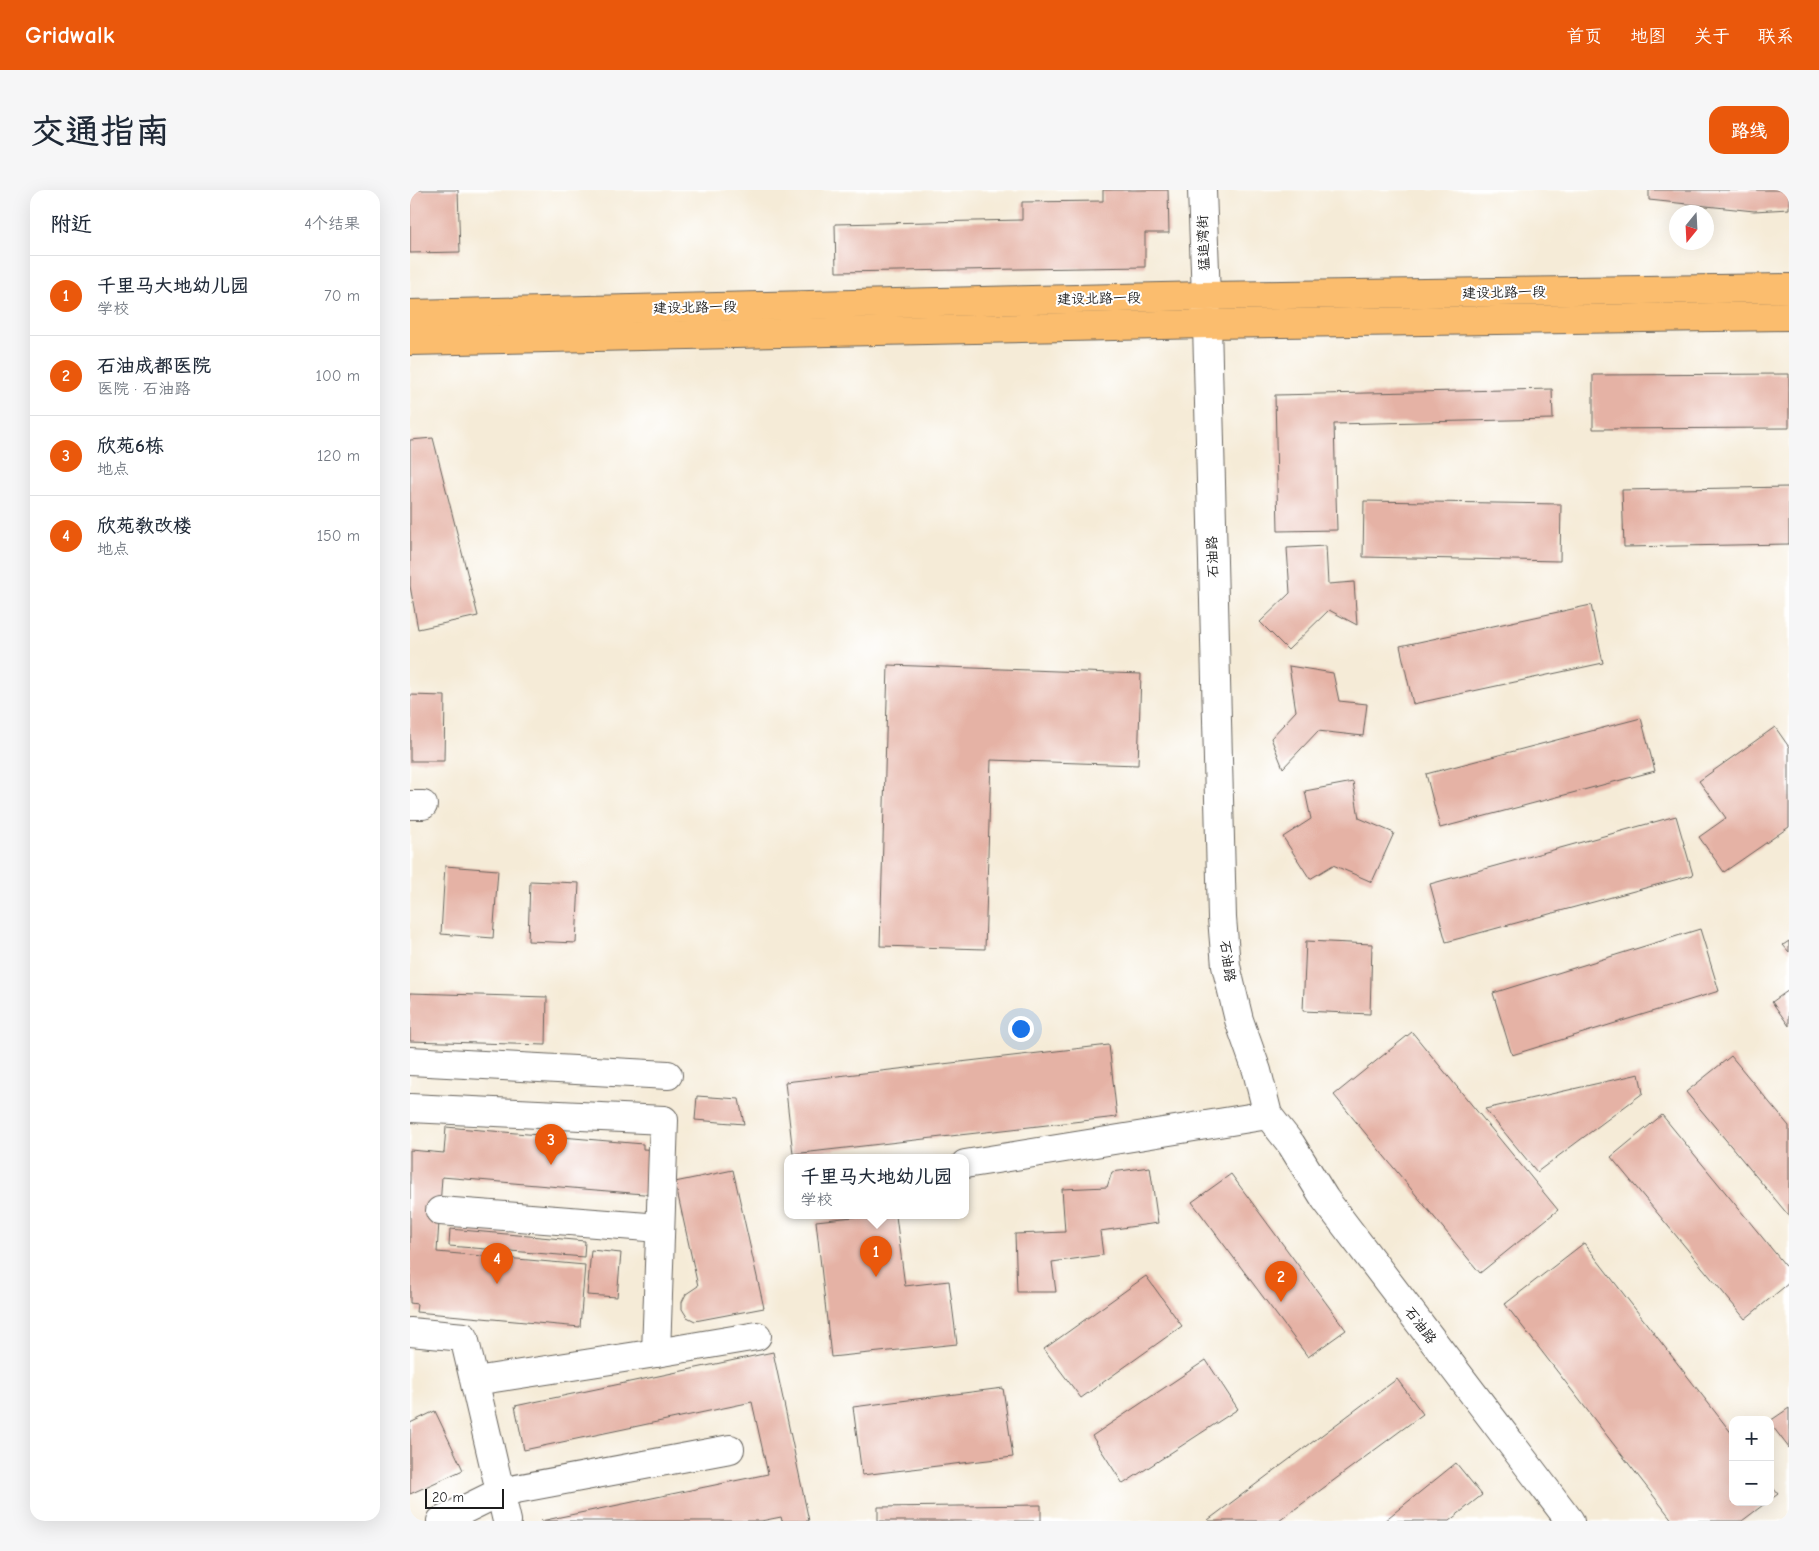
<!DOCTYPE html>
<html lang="zh">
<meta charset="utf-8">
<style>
:root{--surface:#fff;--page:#f6f6f7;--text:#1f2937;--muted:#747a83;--line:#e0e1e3;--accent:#ea580c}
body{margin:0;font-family:"Comic Neue","LXGW WenKai TC",sans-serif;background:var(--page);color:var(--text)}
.controls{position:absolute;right:15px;bottom:15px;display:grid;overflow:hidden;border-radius:10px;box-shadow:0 5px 20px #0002}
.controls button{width:45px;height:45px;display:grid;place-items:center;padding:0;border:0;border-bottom:1px solid var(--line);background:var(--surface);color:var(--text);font:25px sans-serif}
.compass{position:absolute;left:1259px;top:15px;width:45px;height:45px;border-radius:50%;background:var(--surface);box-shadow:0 5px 20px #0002;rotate:198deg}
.scale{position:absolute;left:15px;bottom:12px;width:79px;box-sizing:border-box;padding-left:5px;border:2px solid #1c1c1c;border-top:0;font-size:14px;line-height:18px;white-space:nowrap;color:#1c1c1c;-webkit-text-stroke:4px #fff;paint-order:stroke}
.you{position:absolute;left:610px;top:838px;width:18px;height:18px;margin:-12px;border:4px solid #fff;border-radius:50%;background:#1a73e8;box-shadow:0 0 0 8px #1a73e833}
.badge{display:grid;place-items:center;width:32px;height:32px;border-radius:50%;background:var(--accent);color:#fff;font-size:16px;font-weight:700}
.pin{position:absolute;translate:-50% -41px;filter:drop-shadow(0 1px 2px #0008)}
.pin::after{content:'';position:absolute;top:26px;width:18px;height:15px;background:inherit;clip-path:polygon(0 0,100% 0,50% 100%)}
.popup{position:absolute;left:374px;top:964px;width:185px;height:65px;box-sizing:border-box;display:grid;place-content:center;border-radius:10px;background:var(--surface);filter:drop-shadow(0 1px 4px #0005);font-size:16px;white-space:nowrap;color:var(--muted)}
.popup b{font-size:19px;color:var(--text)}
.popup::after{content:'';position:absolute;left:50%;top:100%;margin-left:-10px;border:10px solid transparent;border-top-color:var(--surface)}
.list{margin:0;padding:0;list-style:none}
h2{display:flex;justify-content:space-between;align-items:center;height:65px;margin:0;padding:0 20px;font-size:21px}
h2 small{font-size:16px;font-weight:400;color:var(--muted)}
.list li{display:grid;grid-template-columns:32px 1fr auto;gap:15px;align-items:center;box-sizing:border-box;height:80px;padding:0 20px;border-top:1px solid var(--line)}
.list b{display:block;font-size:19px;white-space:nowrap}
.list p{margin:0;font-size:16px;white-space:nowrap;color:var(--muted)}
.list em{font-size:16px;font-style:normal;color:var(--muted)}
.map{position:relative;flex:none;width:1379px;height:1331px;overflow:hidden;border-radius:15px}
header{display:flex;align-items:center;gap:30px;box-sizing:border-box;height:70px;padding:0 25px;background:var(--accent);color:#fff}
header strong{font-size:24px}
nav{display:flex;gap:28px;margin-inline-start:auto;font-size:18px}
.intro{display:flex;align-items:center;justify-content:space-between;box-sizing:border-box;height:120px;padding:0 30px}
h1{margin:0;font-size:35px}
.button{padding:12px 22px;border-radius:15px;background:var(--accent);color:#fff;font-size:18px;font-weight:700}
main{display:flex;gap:30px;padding:0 30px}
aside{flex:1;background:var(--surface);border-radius:15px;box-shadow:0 5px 20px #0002}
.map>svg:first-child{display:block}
.building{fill:#e5b2a5}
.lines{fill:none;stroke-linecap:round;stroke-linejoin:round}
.minor-casing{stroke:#68645d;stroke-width:30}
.major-casing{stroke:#68645d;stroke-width:30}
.minor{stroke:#fff;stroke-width:28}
.major{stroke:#fbbd6e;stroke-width:28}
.labels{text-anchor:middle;stroke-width:4;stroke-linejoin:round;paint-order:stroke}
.street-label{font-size:14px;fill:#1c1c1c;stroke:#fff}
</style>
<header>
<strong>Gridwalk</strong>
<nav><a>首页</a><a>地图</a><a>关于</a><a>联系</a></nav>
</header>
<div class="intro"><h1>交通指南</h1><a class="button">路线</a></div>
<main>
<aside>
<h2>附近<small>4个结果</small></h2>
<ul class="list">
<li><span class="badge">1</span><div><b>千里马大地幼儿园</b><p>学校</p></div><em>70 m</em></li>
<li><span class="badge">2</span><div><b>石油成都医院</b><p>医院 · 石油路</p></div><em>100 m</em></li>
<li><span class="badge">3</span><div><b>欣苑6栋</b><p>地点</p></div><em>120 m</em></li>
<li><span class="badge">4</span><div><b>欣苑教改楼</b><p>地点</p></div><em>150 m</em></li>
</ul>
</aside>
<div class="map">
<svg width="1379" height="1331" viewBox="0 0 1379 1331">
<rect width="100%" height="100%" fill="#fff"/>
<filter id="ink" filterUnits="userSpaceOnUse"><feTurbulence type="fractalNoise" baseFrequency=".02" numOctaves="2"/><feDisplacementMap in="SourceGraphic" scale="10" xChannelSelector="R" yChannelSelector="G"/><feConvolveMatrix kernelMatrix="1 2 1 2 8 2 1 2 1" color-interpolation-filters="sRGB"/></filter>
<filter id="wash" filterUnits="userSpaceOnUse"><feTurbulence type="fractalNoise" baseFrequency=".0096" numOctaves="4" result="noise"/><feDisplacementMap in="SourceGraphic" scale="20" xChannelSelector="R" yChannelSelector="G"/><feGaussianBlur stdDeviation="1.12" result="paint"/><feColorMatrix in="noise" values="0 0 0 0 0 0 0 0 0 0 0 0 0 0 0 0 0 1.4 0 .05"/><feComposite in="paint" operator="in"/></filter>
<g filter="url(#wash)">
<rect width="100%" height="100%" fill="#f5ebd7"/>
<g id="blocks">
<g class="building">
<path d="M0,0H48L50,62L0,63Z"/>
<path d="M693,0H758L759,43H735V77L426,82L425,34L612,30V12L693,11Z"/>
<path d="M1239,0H1379V19L1344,21L1239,10Z"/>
<path d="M1379,184V238L1183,239V185Z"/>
<path d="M1142,199L1143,229L924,234L927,340L868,341L865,205Z"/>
<path d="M23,248L68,426L8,439L0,396V250Z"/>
<path d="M1379,297V354L1214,357L1212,300Z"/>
<path d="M954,311L1151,314L1150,371L953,367Z"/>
<path d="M916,356L918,394L944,392L947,435L919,420L878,460L850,432L880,403L877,358Z"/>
<path d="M1181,415L1193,473L1003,514L990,456Z"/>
<path d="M478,475L731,484L728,575L581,570L575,759L470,756Z"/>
<path d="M879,476L923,483L929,511L957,514L953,546L908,541L873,578L861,548L886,521Z"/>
<path d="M0,505L35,506L34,571H0Z"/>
<path d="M1231,528L1245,581L1030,638L1016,584Z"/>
<path d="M1365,537L1379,557V637L1314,682L1289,647L1316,628L1289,591Z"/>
<path d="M943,592L949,628L984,643L962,692L923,675L900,689L873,647L901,629L895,601Z"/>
<path d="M1266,626L1283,685L1036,752L1020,694Z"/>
<path d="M35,676L88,680L83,748L31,744Z"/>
<path d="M120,691L169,693L166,753L118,751Z"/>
<path d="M1290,739L1309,801L1102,865L1083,803Z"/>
<path d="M896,751L962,754L960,824L893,821Z"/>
<path d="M1379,751V762L1373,755Z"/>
<path d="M1379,800V836L1362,812Z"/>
<path d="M0,803L137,807L136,855L0,851Z"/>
<path d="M1002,842L1148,1020L1070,1083L924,905Z"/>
<path d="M699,855L707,927L383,964L375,892Z"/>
<path d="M1321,866L1379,936V1026L1276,902Z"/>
<path d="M1229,884L1233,903L1127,982L1075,919Z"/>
<path d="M287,906L329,909L334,934L285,930Z"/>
<path d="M1252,925L1379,1080V1093L1335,1129L1201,967Z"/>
<path d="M36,937L233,954V959L249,960L245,1005L32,987L27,1062L175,1075L170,1137L6,1122L7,1114L0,1113V960L34,963Z"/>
<path d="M740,977L748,1033L690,1041L693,1065L642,1072L646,1102H607L605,1044L655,1042L652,999L697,997L702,982Z"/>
<path d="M323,980L354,1118L285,1131L277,1127L272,1119V1112L276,1104L288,1096L265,992Z"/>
<path d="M821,984L936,1140L898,1167L782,1012Z"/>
<path d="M452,1026H486L495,1096L539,1091L547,1154L421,1167L406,1031Z"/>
<path d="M40,1039L175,1051L174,1067L39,1056Z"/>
<path d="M1174,1053L1323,1245V1312H1357L1332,1331H1263L1095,1114Z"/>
<path d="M181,1060L211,1063L207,1107L177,1105Z"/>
<path d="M736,1086L772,1136L671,1208L634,1159Z"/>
<path d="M363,1162L399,1331H372L371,1327L351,1331H131L358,1284L342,1212L114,1260L105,1216Z"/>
<path d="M796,1170L828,1219L713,1294L682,1246Z"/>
<path d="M987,1189L1013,1224L869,1331H799L798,1330Z"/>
<path d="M593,1198L603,1267L452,1285L443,1217Z"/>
<path d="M1379,1218V1258L1360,1233V1231Z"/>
<path d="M25,1221L53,1280L0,1304V1233Z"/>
<path d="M1046,1273L1072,1305L1039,1331H974Z"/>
<path d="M1360,1294L1368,1304L1360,1310Z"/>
<path d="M631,1315V1331H468V1317Z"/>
</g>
</g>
</g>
<g filter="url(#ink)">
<use href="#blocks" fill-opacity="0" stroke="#68645d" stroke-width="1"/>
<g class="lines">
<g class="minor-casing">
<g id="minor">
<path d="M792,0L797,134L812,728L816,776L829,830L847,881L858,925L881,954L915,1009L1160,1331"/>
<path d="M0,615H13"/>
<path d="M0,871L258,885"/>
<path d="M0,918L254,930L246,1163"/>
<path d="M555,974L858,925"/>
<path d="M30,1021L250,1038"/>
<path d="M0,1142L54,1147L97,1331"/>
<path d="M65,1191L246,1163L347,1146"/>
<path d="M31,1331L90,1302L320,1259"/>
</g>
</g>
<g class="major-casing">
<g id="major">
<path d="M0,124L795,106L1379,98"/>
<path d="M0,151L797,134L1379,126"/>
</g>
</g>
<use href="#minor" class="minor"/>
<use href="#major" class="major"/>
</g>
</g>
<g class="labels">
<g class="street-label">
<text transform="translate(793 53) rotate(-92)" y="5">猛追湾街</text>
<text transform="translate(1094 102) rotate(-1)" y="5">建设北路一段</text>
<text transform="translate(689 108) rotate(-1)" y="5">建设北路一段</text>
<text transform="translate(285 117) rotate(-1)" y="5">建设北路一段</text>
<text transform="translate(802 367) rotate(-92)" y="5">石油路</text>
<text transform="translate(818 771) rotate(82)" y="5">石油路</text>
<text transform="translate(1011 1135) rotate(53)" y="5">石油路</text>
</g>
</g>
</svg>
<div class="controls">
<button>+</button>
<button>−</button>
</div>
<svg class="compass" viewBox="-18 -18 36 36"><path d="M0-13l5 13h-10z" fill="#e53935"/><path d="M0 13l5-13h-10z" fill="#747a83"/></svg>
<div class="scale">20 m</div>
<div class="you"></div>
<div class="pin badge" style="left:466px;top:1087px">1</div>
<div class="popup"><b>千里马大地幼儿园</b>学校</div>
<div class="pin badge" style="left:871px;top:1112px">2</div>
<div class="pin badge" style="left:141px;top:975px">3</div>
<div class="pin badge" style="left:87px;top:1094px">4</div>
</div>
</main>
